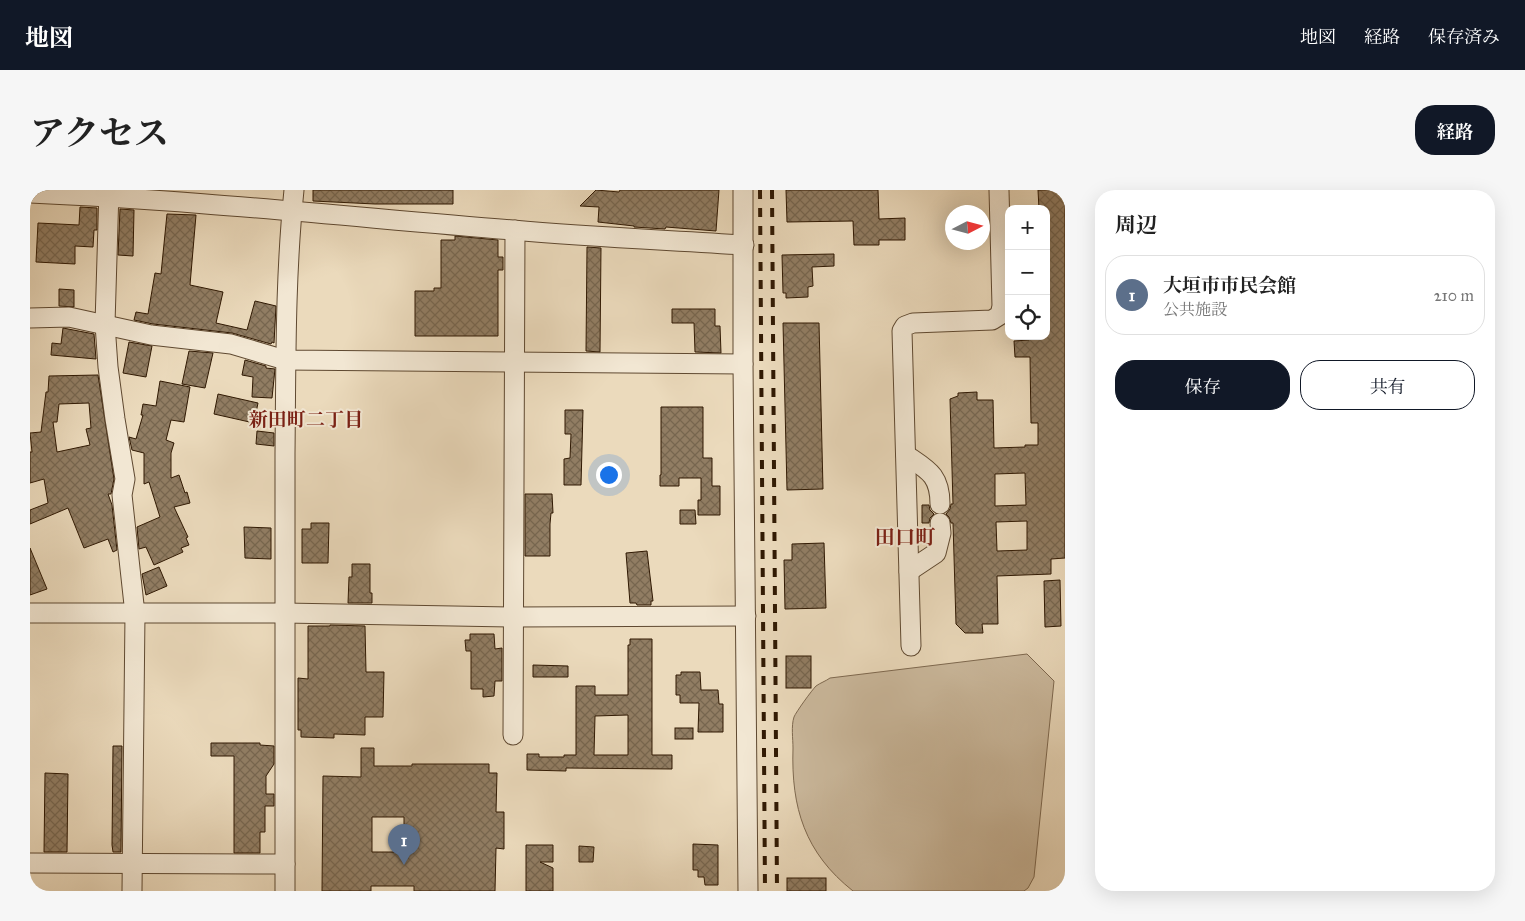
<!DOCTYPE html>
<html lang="ja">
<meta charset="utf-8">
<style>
:root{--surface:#fff;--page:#f6f6f6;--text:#222;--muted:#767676;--line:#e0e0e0;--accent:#111827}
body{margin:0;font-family:"IM FELL Great Primer","Noto Serif JP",serif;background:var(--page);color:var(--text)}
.controls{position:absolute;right:15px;top:15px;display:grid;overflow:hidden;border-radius:10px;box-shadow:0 5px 20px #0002}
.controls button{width:45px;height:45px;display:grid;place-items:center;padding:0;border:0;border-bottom:1px solid var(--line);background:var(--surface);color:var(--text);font:25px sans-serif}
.compass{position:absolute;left:915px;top:15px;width:45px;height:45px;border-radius:50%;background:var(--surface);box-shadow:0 5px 20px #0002;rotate:84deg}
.you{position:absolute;left:578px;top:284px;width:18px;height:18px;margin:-12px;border:4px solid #fff;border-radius:50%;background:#1a73e8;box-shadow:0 0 0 8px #1a73e833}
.badge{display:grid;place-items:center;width:32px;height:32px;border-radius:50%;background:var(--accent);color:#fff;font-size:16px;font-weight:700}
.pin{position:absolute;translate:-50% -41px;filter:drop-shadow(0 1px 2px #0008)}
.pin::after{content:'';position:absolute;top:26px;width:18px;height:15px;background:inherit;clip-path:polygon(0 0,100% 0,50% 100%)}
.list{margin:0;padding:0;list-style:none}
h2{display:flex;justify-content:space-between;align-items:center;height:65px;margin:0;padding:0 20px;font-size:21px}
h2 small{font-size:16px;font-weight:400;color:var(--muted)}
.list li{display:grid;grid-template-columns:32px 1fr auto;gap:15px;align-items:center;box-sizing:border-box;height:80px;margin:0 10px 10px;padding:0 10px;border:1px solid var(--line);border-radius:20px}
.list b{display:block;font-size:19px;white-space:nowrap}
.list p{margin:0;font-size:16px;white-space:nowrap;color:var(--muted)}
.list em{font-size:16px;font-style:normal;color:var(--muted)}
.actions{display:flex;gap:10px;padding:15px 20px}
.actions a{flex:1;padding:11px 0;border:1px solid var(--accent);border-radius:20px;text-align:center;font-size:18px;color:var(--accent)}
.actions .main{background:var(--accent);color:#fff}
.icon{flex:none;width:28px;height:28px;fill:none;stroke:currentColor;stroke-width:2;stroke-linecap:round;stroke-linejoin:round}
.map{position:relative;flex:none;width:1035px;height:701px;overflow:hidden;border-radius:20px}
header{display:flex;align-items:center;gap:30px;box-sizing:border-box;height:70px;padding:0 25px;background:var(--accent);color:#fff}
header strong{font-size:24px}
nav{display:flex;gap:28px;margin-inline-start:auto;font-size:18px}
.intro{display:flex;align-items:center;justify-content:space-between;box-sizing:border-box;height:120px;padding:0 30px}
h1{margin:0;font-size:35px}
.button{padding:12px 22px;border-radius:20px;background:var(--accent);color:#fff;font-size:18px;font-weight:700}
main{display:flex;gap:30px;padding:0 30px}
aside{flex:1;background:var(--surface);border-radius:20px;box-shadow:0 5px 20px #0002}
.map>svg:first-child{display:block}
.pitch{fill:#cbb99d;stroke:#7e6950}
.building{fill:url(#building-cross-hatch);stroke:#301903;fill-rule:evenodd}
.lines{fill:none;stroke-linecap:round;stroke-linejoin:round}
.minor-casing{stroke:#5f4931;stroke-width:21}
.minor{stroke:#f2e7d3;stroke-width:19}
.rail{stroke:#301903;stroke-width:4;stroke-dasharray:9 9;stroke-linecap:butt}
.labels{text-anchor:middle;stroke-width:4;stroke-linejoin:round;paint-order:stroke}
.neighbourhood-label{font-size:19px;font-weight:bold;fill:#7a1f14;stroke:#f2e7d3}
.quarter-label{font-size:20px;font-weight:bold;fill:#7a1f14;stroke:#f2e7d3}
</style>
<header>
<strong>地図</strong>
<nav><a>地図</a><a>経路</a><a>保存済み</a></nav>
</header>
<div class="intro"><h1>アクセス</h1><a class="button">経路</a></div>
<main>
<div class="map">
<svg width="1035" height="701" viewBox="0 0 1035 701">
<defs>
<pattern id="building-cross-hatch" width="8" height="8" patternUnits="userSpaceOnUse" patternTransform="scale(1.25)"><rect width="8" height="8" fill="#917d63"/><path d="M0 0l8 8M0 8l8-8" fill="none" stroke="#77664f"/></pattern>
</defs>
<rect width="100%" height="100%" fill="#ebdabc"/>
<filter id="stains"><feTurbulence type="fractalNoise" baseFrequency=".004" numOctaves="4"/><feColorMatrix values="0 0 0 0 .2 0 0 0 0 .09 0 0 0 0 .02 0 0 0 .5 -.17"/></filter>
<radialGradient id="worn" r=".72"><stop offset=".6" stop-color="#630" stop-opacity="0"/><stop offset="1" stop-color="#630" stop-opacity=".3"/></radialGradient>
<path class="pitch" d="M997,464L1024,491L1004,687L998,698L994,701H823C775,663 761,618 763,558C763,549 761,536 764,527C766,522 782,500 786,496C790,493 796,491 800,488Z"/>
<g class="building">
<path d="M283,0H423V14H345L283,11Z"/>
<path d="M566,0L589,2L590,0H689L686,41L636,37L635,39L604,37V36L568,32L569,17L550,16Z"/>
<path d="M756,0H848L849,29L875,28V50H849V55H824L823,31L757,32Z"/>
<path d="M1008,0H1035V368L1021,369V384L967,386L968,434H952L953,443H935L926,434L923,333H921L919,327L916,324L920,319L921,314H923L920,209L928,206V203L947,202V210H963L964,258L995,257V255H1008V233H1001L1000,167H985L984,151L999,150V146H1016V19H1009ZM995,283L996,315L965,316V284ZM997,331V360L967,361L966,332Z"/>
<path d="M50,17L67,18V40H64L63,57L45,56V74L6,72L8,33L49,35Z"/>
<path d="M90,19L104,20L103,66L88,65Z"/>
<path d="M137,24L166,25L160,95L193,102L186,133L217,140L225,111L246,116L244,153L242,152L241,154L202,143L123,134L104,130L106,122L118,124L125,83L131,84Z"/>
<path d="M425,46L468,50V67H473V80H468V146H385V101H404V98H411V50H425Z"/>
<path d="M557,57L571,58L570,162L556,161Z"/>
<path d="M804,64V76L782,77L783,96L778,97V107L756,108V103H753L752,65Z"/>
<path d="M29,99L44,100V117L29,116Z"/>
<path d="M642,119H685V136H690L691,163L665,162L664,133H642Z"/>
<path d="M753,133H789L793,299L757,300Z"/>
<path d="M33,138L64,144L66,169L21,165L22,153L31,154Z"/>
<path d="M99,152L122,156L116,187L93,183Z"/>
<path d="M159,161L183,163L175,198L152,194Z"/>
<path d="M215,170L236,176V178L245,179L242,208L222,207L223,187L212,185Z"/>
<path d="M68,185L84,289L81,304H78L82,315L87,360L83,362L78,349L54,358L38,318L0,334V320L18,313L14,289L0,293V262H2L0,243L11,242L16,202H18L19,186ZM59,213L61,238L56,239L60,255L27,262L23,232H27L29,214Z"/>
<path d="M130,191L160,197L154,232L141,230L136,250L144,253L141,263V288L149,285L155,303L157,302L160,313L144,317L158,347L156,348L159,355L151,358L153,362L124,375L116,357L109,359L107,337L130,327L119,292L114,294V263L102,260L99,247L106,249L113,225H111L113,214L126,216Z"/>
<path d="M188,204L228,213L224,233L184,224Z"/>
<path d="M631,217H673V268H682V296H690V325H668V310H671V288H649V296H630V285H631Z"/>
<path d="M535,220H553L551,295H534V269L540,268L541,244H535Z"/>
<path d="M227,241L244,243V256L226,254Z"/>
<path d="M495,304H522L523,323H521L520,334V366H495Z"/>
<path d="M892,315H899L900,320L904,324L900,328L899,333H892Z"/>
<path d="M650,320H665L666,334H650Z"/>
<path d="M281,333H299L298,373H272V339H281Z"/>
<path d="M214,337L241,338V369L215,368Z"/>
<path d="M794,353L796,418L755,419L754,370H762V354Z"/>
<path d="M0,358L17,399L0,405Z"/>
<path d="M617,361L623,411H621V415H607L606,413H600L596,363Z"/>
<path d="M322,374H340V403H342V413H318L319,387H322Z"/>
<path d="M129,377L137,396L116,405L112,384Z"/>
<path d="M1030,390L1031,436L1015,437L1014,391Z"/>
<path d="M300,435L335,436L336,482H354L353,527H335V545L304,544V548L271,547V540H268V488L278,489V436H300Z"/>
<path d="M440,444H464L465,459L472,458V491H465L464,506L453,507V499H441V461H436L435,450H440Z"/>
<path d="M600,449H622V565H642V579L536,578V581L497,580V564H509V567H534V565H546V496H565V505H598V455H600ZM598,525V565H564L565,526Z"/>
<rect x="756" y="466" width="25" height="32"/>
<path d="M503,475L538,476V487H503Z"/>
<path d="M651,482H670L671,500H688L689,514H693V542H668L669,513H650V505H646V485H651Z"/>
<rect x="645" y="538" width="18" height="11"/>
<path d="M181,553H230V555L244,556V574L236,586V604H244V616H235V642H230V663H204V566H181Z"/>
<path d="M83,556H92L91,662H83L82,655Z"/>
<path d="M331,558H344V576H382V574H459V583H467L466,622H474V659L466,658L465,701H384V696H341V701H292L293,586L331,587ZM342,627H374V662H342Z"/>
<path d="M15,583L38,584L37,662H14Z"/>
<path d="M663,654L688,655V695H675L674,687H668V680H663Z"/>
<path d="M496,655H523V672H510L523,678V701H496Z"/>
<path d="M549,656L564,657L563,672H549Z"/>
<rect x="757" y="688" width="39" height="13"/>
</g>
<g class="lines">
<g class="minor-casing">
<g id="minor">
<path d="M79,0L75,134L78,177L85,229L95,289L92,305L105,424L102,701"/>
<path d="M713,0V174L718,701"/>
<path d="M0,3C162,10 322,27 483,40C560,47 637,50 714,55"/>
<path d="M0,128L39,127L121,145L201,154L255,170L713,174"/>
<path d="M876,265C898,280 910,285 910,314"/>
<path d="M879,381L906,363L911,343L910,333"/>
<path d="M0,423H254L484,427L716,426"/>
<path d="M881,456L872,141L875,136L883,133L962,130L970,125L972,116L969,0"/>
<path d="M483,545L485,40"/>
<path d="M0,673L255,674"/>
<path d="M255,701C255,555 255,409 255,264C256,175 255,88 264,0"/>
</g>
</g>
<use href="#minor" class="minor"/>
<g class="rail">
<path d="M730,0L735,701"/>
<path d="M742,0L747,701"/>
</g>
</g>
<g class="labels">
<g class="neighbourhood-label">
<text x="276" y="236">新田町二丁目</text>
</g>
<g class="quarter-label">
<text x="875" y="354">田口町</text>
</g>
</g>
<rect width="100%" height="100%" filter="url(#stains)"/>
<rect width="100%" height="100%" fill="url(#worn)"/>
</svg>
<div class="controls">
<button>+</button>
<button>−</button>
<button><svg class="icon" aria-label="locate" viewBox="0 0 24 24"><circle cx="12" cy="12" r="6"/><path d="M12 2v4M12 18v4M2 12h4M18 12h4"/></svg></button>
</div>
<svg class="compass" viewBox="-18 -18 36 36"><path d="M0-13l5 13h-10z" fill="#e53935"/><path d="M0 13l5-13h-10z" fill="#767676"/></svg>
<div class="you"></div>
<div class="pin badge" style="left:374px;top:675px;background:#5c6f8a">1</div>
</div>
<aside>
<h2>周辺<small></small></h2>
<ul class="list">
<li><span class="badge" style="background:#5c6f8a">1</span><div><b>大垣市市民会館</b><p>公共施設</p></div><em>210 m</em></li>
</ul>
<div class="actions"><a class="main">保存</a><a>共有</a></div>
</aside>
</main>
